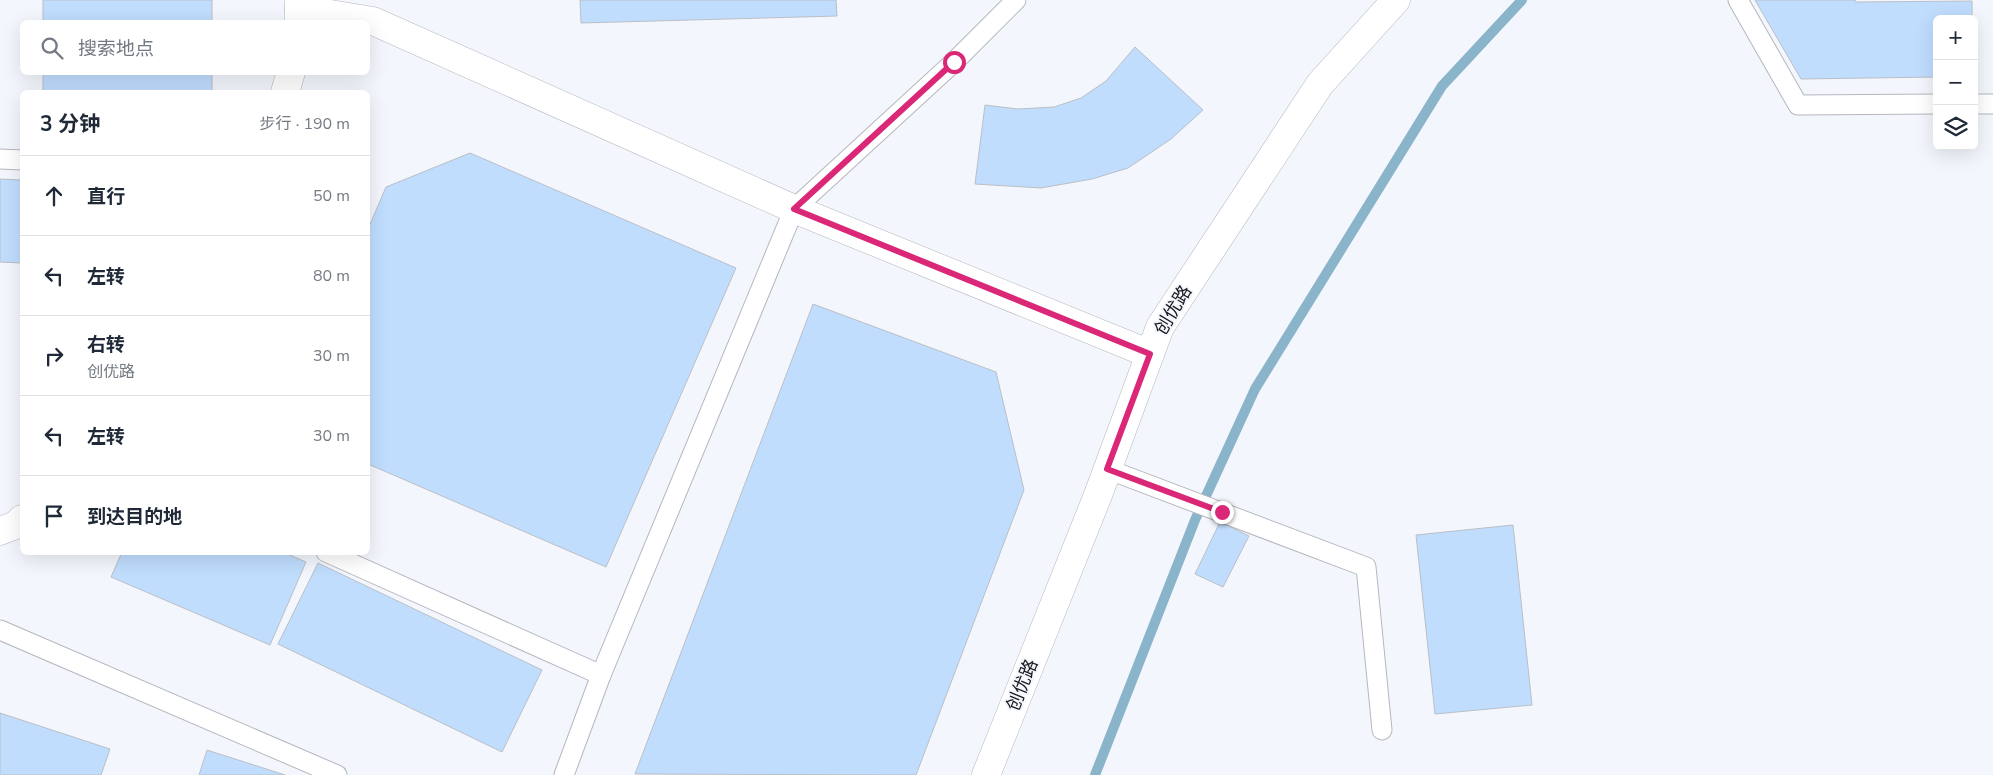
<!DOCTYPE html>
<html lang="zh">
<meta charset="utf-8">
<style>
:root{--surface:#fff;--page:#f6f6f7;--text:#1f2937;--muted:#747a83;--line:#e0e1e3}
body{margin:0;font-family:"Nunito Sans","Noto Sans SC",sans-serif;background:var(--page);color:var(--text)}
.controls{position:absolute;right:15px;top:15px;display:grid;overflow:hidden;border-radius:8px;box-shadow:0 5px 20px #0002}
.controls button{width:45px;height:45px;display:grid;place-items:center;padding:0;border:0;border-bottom:1px solid var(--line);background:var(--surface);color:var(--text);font:25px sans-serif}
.stop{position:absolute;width:15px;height:15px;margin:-11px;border:4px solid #db2777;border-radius:50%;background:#fff}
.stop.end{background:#db2777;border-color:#fff;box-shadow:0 1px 5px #0008}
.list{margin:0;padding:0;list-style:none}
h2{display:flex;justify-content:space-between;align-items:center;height:65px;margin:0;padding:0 20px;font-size:21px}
h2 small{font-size:16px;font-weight:400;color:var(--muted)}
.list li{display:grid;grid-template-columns:32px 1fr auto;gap:15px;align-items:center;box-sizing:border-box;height:80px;padding:0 20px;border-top:1px solid var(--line)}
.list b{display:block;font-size:19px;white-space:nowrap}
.list p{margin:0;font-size:16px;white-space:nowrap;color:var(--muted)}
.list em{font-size:16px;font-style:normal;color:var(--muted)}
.icon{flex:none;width:28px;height:28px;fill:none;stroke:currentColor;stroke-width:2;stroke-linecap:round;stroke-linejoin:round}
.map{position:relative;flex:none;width:1993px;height:775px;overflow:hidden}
.search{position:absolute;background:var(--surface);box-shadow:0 5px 20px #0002;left:20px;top:20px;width:350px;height:55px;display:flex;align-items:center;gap:12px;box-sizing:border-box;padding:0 18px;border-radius:8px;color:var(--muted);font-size:19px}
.panel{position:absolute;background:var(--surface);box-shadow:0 5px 20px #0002;left:20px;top:90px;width:350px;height:465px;border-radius:8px}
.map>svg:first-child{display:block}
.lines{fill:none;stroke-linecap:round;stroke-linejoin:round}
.stream{stroke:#89b4ca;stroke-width:10}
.building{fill:#c0ddfe;stroke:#babfc5}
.lane-casing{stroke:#b5b7be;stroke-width:21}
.street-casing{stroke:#b5b7be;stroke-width:29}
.secondary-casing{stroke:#b5b7be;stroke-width:29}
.lane{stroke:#fff;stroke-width:19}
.street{stroke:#fff;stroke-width:28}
.secondary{stroke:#fff;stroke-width:28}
.route{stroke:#db2777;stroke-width:6}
.labels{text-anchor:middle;stroke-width:4;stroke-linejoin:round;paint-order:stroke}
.street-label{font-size:18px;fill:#17181a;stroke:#f4f6fd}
</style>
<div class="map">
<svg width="1993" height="775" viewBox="0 0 1993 775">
<rect width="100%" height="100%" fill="#f4f6fd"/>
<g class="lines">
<path class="stream" d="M1095,775L1195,520L1255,389L1442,86L1522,0"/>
</g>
<g class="building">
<rect x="43" y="0" width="169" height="22"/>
<path d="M580,0H836L837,16L581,23Z"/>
<path d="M1755,0H1855L1856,2L1972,1V19H1937V77L1801,79Z"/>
<path d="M1135,47L1203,110L1171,139L1128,168L1092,179L1041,188L975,184L985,105L1018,109L1054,107L1081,98L1106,81Z"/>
<rect x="43" y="72" width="169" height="20"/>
<path d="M470,153L736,268L606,567L368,464V229L386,187Z"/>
<path d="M0,179L22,180V263L0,262Z"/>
<path d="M813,304L996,372L1024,490L916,775L635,774Z"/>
<path d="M1220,522L1249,536L1223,587L1195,574Z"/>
<path d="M1513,525L1532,705L1435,714L1416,535Z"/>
<path d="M122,552H283L306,562L270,645L111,577Z"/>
<path d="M318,563L542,670L502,752L278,644Z"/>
<path d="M0,713L110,749L101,775H0Z"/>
<path d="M207,750L285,775H199Z"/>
</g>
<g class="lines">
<g class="lane-casing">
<g id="lane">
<path d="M1738,0L1798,105L1937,104"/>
<path d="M1974,104H1993"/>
<path d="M0,159L22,160"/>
<path d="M1107,469L1366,567L1382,730"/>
<path d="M326,552L601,675L794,209L954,62L1016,0"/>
<path d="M0,630L337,775"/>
<path d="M564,775L601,675"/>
</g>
</g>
<g class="street-casing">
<path id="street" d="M299,9L373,21L794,209L1150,354"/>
</g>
<g class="secondary-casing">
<g id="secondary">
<path d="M299,22V0"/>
<path d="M285,92L291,72"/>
<path d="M0,531L16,525L22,519"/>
<path d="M986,775L1098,495L1160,327L1320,84L1396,0"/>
</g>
</g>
<use href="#lane" class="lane"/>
<use href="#street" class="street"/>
<use href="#secondary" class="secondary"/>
</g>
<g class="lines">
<path class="route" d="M954,62L794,209L1150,354L1107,469L1222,512"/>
</g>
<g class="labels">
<g class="street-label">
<text transform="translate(1173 310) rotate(-59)" y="6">创优路</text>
<text transform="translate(1022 685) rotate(-68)" y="6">创优路</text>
</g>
</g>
</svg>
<div class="controls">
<button>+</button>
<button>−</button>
<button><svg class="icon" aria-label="layers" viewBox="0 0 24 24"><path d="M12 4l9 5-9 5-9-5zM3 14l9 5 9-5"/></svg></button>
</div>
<div class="stop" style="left:954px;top:62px"></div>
<div class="stop end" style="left:1222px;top:512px"></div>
<div class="search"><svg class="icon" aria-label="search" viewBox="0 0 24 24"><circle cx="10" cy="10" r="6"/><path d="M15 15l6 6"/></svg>搜索地点</div>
<section class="panel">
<h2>3 分钟<small>步行 · 190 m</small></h2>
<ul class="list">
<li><svg class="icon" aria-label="ahead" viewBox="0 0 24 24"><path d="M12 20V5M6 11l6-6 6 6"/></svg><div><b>直行</b></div><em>50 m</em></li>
<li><svg class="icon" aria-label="left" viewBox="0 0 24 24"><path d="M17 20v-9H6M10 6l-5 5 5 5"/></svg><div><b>左转</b></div><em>80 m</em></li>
<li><svg class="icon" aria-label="right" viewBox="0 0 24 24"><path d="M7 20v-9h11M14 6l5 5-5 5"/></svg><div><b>右转</b><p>创优路</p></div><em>30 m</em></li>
<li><svg class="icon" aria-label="left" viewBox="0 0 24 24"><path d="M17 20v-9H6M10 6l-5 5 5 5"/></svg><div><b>左转</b></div><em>30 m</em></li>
<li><svg class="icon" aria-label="arrive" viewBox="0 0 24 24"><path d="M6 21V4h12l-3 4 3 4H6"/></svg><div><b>到达目的地</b></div></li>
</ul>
</section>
</div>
